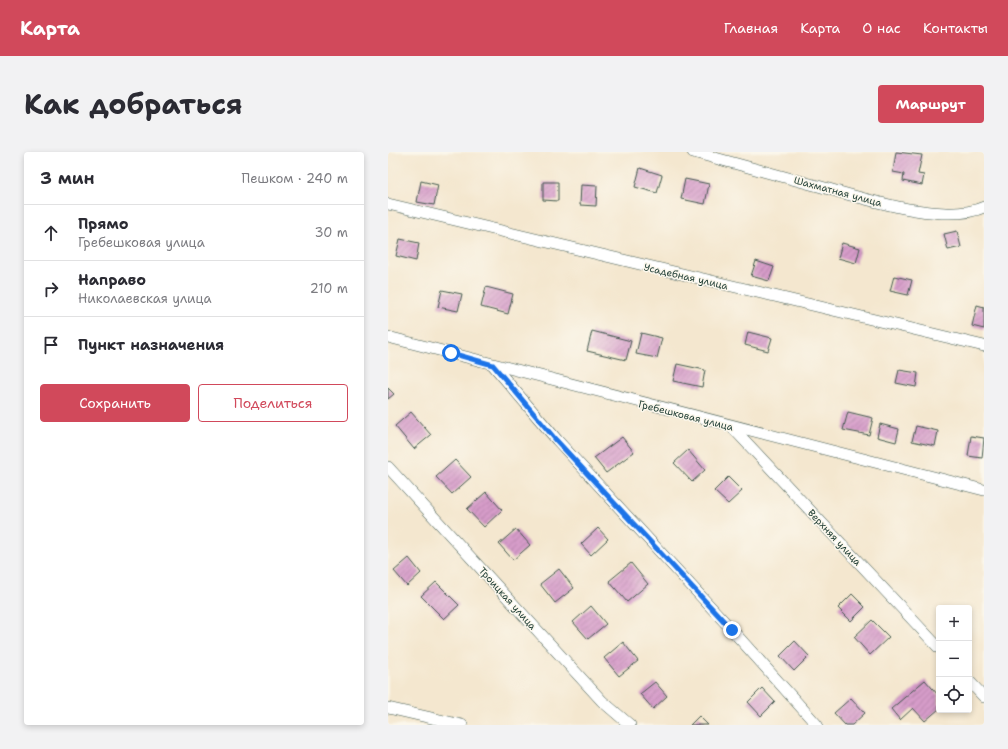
<!DOCTYPE html>
<html lang="ru">
<meta charset="utf-8">
<style>
:root{--surface:#fff;--page:#f2f2f3;--text:#2b2b33;--muted:#7c7c81;--line:#e1e1e2;--accent:#d1495b}
body{margin:0;font-family:"Shantell Sans",sans-serif;background:var(--page);color:var(--text)}
.controls{position:absolute;right:12px;bottom:12px;display:grid;overflow:hidden;border-radius:4px;box-shadow:0 2px 6px #0003}
.controls button{width:36px;height:36px;display:grid;place-items:center;padding:0;border:0;border-bottom:1px solid var(--line);background:var(--surface);color:var(--text);font:20px sans-serif}
.stop{position:absolute;width:12px;height:12px;margin:-9px;border:3px solid #1a73e8;border-radius:50%;background:#fff}
.stop.end{background:#1a73e8;border-color:#fff;box-shadow:0 1px 4px #0008}
.list{margin:0;padding:0;list-style:none}
h2{display:flex;justify-content:space-between;align-items:center;height:52px;margin:0;padding:0 16px;font-size:17px}
h2 small{font-size:13px;font-weight:400;color:var(--muted)}
.list li{display:grid;grid-template-columns:26px 1fr auto;gap:12px;align-items:center;box-sizing:border-box;height:56px;padding:0 16px;border-top:1px solid var(--line)}
.list b{display:block;font-size:15px;white-space:nowrap}
.list p{margin:0;font-size:13px;white-space:nowrap;color:var(--muted)}
.list em{font-size:13px;font-style:normal;color:var(--muted)}
.actions{display:flex;gap:8px;padding:12px 16px}
.actions a{flex:1;padding:9px 0;border:1px solid var(--accent);border-radius:4px;text-align:center;font-size:14px;color:var(--accent)}
.actions .main{background:var(--accent);color:#fff}
.icon{flex:none;width:22px;height:22px;fill:none;stroke:currentColor;stroke-width:2;stroke-linecap:round;stroke-linejoin:round}
.map{position:relative;flex:none;width:596px;height:573px;overflow:hidden;border-radius:4px}
header{display:flex;align-items:center;gap:24px;box-sizing:border-box;height:56px;padding:0 20px;background:var(--accent);color:#fff}
header strong{font-size:19px}
nav{display:flex;gap:22px;margin-inline-start:auto;font-size:14px}
.intro{display:flex;align-items:center;justify-content:space-between;box-sizing:border-box;height:96px;padding:0 24px}
h1{margin:0;font-size:28px}
.button{padding:10px 18px;border-radius:4px;background:var(--accent);color:#fff;font-size:14px;font-weight:700}
main{display:flex;gap:24px;padding:0 24px}
aside{flex:1;background:var(--surface);border-radius:4px;box-shadow:0 2px 6px #0003}
.map>svg:first-child{display:block}
.building{fill:url(#building-hatch)}
.lines{fill:none;stroke-linecap:round;stroke-linejoin:round}
.minor-casing{stroke:#3f564b;stroke-width:12}
.minor{stroke:#fff;stroke-width:11}
.route{stroke:#1a73e8;stroke-width:5}
.labels{text-anchor:middle;stroke-width:3;stroke-linejoin:round;paint-order:stroke}
.street-label{font-size:10px;fill:#1f3d34;stroke:#fbf7ec}
</style>
<header>
<strong>Карта</strong>
<nav><a>Главная</a><a>Карта</a><a>О нас</a><a>Контакты</a></nav>
</header>
<div class="intro"><h1>Как добраться</h1><a class="button">Маршрут</a></div>
<main>
<aside>
<h2>3 мин<small>Пешком · 240 m</small></h2>
<ul class="list">
<li><svg class="icon" aria-label="ahead" viewBox="0 0 24 24"><path d="M12 20V5M6 11l6-6 6 6"/></svg><div><b>Прямо</b><p>Гребешковая улица</p></div><em>30 m</em></li>
<li><svg class="icon" aria-label="right" viewBox="0 0 24 24"><path d="M7 20v-9h11M14 6l5 5-5 5"/></svg><div><b>Направо</b><p>Николаевская улица</p></div><em>210 m</em></li>
<li><svg class="icon" aria-label="arrive" viewBox="0 0 24 24"><path d="M6 21V4h12l-3 4 3 4H6"/></svg><div><b>Пункт назначения</b></div></li>
</ul>
<div class="actions"><a class="main">Сохранить</a><a>Поделиться</a></div>
</aside>
<div class="map">
<svg width="596" height="573" viewBox="0 0 596 573">
<defs>
<pattern id="building-hatch" width="6" height="6" patternUnits="userSpaceOnUse"><rect width="6" height="6" fill="#d69bc9"/><path d="M-1 1l2-2M0 6l6-6M5 7l2-2" fill="none" stroke="#ad80a4"/></pattern>
</defs>
<rect width="100%" height="100%" fill="#fbf7ec"/>
<filter id="ink" filterUnits="userSpaceOnUse"><feTurbulence type="fractalNoise" baseFrequency=".025" numOctaves="2"/><feDisplacementMap in="SourceGraphic" scale="8" xChannelSelector="R" yChannelSelector="G"/><feConvolveMatrix kernelMatrix="1 2 1 2 8 2 1 2 1" color-interpolation-filters="sRGB"/></filter>
<filter id="wash" filterUnits="userSpaceOnUse"><feTurbulence type="fractalNoise" baseFrequency=".012" numOctaves="4" result="noise"/><feDisplacementMap in="SourceGraphic" scale="16" xChannelSelector="R" yChannelSelector="G"/><feGaussianBlur stdDeviation="0.9" result="paint"/><feColorMatrix in="noise" values="0 0 0 0 0 0 0 0 0 0 0 0 0 0 0 0 0 1.4 0 .05"/><feComposite in="paint" operator="in"/></filter>
<g filter="url(#wash)">
<rect width="100%" height="100%" fill="#f4e7cf"/>
<g id="blocks">
<g class="building">
<path d="M508,0L534,3L530,22L536,23L534,33L515,29L516,22L505,20Z"/>
<path d="M252,16L274,23L269,41L247,35Z"/>
<path d="M297,27L321,32L317,52L293,47Z"/>
<path d="M33,29L50,33L46,53L29,50Z"/>
<path d="M155,30H170V49L155,48Z"/>
<path d="M193,33L209,34L208,54L192,53Z"/>
<path d="M569,79L573,95L560,98L556,82Z"/>
<path d="M12,87L31,91L28,109L8,104Z"/>
<path d="M454,91L472,96L468,111L450,106Z"/>
<path d="M368,109L386,115L381,129L363,124Z"/>
<path d="M506,124L524,128L520,143L502,139Z"/>
<path d="M98,135L125,142L120,162L93,155Z"/>
<path d="M54,138L74,142L70,159L50,155Z"/>
<path d="M589,153L596,155V177L584,174Z"/>
<path d="M204,179L243,189L238,208L199,199Z"/>
<path d="M360,180L384,186L380,199L357,193Z"/>
<path d="M253,181L274,186L269,206L248,202Z"/>
<path d="M289,212L317,218L314,235L285,229Z"/>
<path d="M511,218L530,221L528,235L508,231Z"/>
<path d="M0,236L6,242L0,247Z"/>
<path d="M23,260L43,283L26,297L7,274Z"/>
<path d="M460,260L485,266L481,283L455,278Z"/>
<path d="M492,272L511,277L508,290L489,285Z"/>
<path d="M528,274L550,279L547,294L524,289Z"/>
<path d="M583,284L596,286L594,306L580,304Z"/>
<path d="M234,285L246,300L218,321L206,306Z"/>
<path d="M300,298L317,318L304,330L286,311Z"/>
<path d="M67,308L83,325L64,342L48,325Z"/>
<path d="M340,325L354,339L340,352L326,339Z"/>
<path d="M98,340L114,358L96,375L79,357Z"/>
<path d="M210,376L220,387L203,403L193,392Z"/>
<path d="M128,377L142,393L125,408L111,392Z"/>
<path d="M21,406L33,421L19,434L6,419Z"/>
<path d="M243,411L260,432L239,450L221,429Z"/>
<path d="M171,417L186,436L167,451L152,432Z"/>
<path d="M48,430L71,453L56,467L33,444Z"/>
<path d="M464,442L477,455L463,469L450,456Z"/>
<path d="M203,454L218,472L200,487L185,470Z"/>
<path d="M484,468L501,485L482,503L466,485Z"/>
<path d="M407,489L421,504L406,519L392,504Z"/>
<path d="M235,490L250,509L231,524L216,506Z"/>
<path d="M537,528L551,544V557L537,569L525,556L512,568L503,557Z"/>
<path d="M267,530L279,544L265,557L252,542Z"/>
<path d="M374,536L387,550L373,564L360,550Z"/>
<path d="M463,546L477,561L464,573H457L446,561Z"/>
<path d="M311,564L320,573H302Z"/>
</g>
</g>
</g>
<g filter="url(#ink)">
<use href="#blocks" fill-opacity="0" stroke="#3f564b" stroke-width="1"/>
<g class="lines">
<g class="minor-casing">
<g id="minor">
<path d="M305,0C345,11 386,22 426,33C469,44 555,74 596,55"/>
<path d="M0,52L596,194"/>
<path d="M0,185L596,338"/>
<path d="M105,213L169,288L344,478L429,573"/>
<path d="M343,274L551,496"/>
<path d="M0,315L214,549L242,573"/>
<path d="M581,529L596,545"/>
<path d="M0,556L74,573"/>
</g>
</g>
<use href="#minor" class="minor"/>
</g>
</g>
<g class="lines" filter="url(#ink)">
<path class="route" d="M63,201L105,213L168,288L344,478"/>
</g>
<g class="labels">
<g class="street-label">
<text transform="translate(450 39) rotate(15)" y="4">Шахматная улица</text>
<text transform="translate(298 124) rotate(13)" y="4">Усадебная улица</text>
<text transform="translate(298 263) rotate(14)" y="4">Гребешковая улица</text>
<text transform="translate(447 385) rotate(47)" y="4">Верхняя улица</text>
<text transform="translate(120 446) rotate(48)" y="4">Троицкая улица</text>
</g>
</g>
</svg>
<div class="controls">
<button>+</button>
<button>−</button>
<button><svg class="icon" aria-label="locate" viewBox="0 0 24 24"><circle cx="12" cy="12" r="6"/><path d="M12 2v4M12 18v4M2 12h4M18 12h4"/></svg></button>
</div>
<div class="stop" style="left:63px;top:201px"></div>
<div class="stop end" style="left:344px;top:478px"></div>
</div>
</main>
